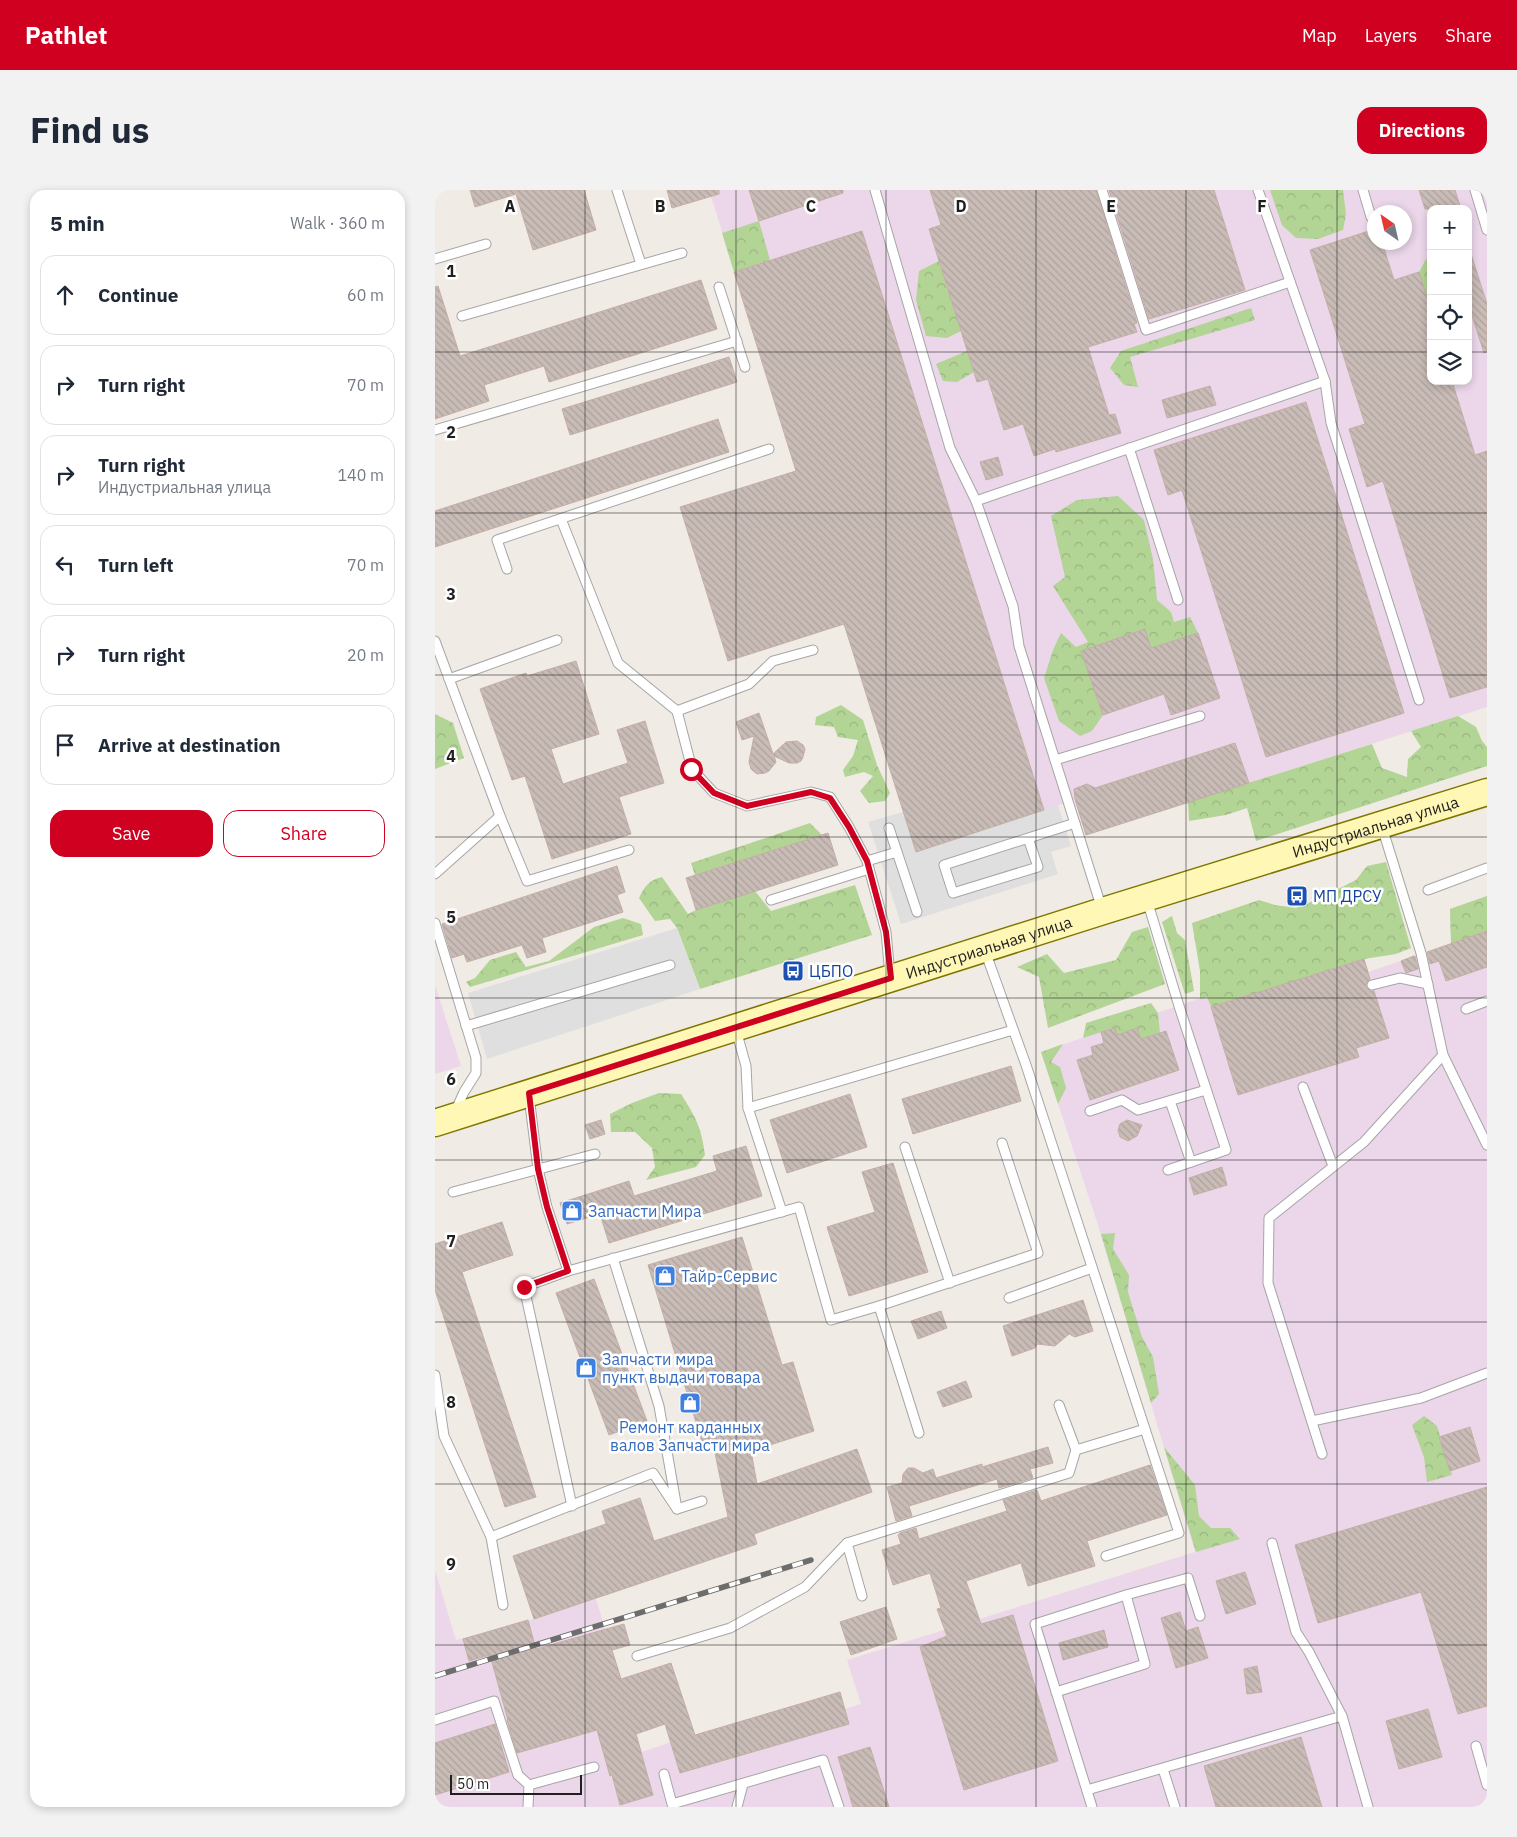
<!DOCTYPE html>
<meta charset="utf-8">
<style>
:root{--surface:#fff;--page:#f2f2f3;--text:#1f2937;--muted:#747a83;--line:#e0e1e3;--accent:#cf0020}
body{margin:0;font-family:"IBM Plex Sans",sans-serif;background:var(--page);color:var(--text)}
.controls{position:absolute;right:15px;top:15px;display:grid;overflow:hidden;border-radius:10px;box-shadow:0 2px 8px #0003}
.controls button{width:45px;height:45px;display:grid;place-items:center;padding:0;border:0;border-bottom:1px solid var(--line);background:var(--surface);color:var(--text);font:25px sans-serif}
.compass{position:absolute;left:932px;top:15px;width:45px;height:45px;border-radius:50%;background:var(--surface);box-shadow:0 2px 8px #0003;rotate:326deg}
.scale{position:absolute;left:15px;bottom:12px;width:132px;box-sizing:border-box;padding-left:5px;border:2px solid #1f1f1f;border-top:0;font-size:14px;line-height:18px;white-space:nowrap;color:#1f1f1f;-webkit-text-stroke:4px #fff;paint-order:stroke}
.stop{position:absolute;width:15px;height:15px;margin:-11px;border:4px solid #cf0020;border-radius:50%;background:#fff}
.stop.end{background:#cf0020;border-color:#fff;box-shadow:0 1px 5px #0008}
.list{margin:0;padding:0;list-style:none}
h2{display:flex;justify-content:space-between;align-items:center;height:65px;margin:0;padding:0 20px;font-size:21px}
h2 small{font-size:16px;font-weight:400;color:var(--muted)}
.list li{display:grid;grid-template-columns:32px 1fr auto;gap:15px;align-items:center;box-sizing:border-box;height:80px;margin:0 10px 10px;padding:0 10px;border:1px solid var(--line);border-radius:15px}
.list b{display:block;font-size:19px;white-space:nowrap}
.list p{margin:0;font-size:16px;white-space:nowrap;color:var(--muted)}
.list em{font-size:16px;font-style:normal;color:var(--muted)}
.actions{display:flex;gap:10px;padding:15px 20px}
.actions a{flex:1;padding:11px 0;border:1px solid var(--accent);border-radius:15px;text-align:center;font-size:18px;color:var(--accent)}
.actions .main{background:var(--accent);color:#fff}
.icon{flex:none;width:28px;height:28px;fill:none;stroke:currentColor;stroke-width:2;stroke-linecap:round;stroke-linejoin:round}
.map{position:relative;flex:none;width:1052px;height:1617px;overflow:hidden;border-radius:15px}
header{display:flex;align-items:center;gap:30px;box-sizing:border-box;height:70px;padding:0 25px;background:var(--accent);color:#fff}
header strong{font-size:24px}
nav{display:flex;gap:28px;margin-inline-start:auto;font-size:18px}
.intro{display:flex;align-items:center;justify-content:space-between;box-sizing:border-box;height:120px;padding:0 30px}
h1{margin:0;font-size:35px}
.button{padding:12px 22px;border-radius:15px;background:var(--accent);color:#fff;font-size:18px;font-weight:700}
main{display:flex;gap:30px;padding:0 30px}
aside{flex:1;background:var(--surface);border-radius:15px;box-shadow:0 2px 8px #0003}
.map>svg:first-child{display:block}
.industrial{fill:#ebd6ea;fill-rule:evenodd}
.forest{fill:url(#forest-crowns)}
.parking{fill:#dfdfdf}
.building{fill:url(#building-back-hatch);stroke:#c4aea5}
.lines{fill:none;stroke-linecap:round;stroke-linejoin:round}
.lane-casing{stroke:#a6a6a6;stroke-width:11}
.secondary-casing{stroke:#7d7700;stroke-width:29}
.lane{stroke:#fff;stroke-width:9}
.secondary{stroke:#fff7b5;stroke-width:26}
.rail-casing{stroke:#6d6d6d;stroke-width:5.5}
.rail{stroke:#fff;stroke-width:4;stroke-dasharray:11;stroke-linecap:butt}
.route{stroke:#cf0020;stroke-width:6}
.grid{fill:none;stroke:#1f1f1f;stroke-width:1;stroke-opacity:0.55}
.labels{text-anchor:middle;stroke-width:5;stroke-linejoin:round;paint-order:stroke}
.street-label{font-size:16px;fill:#1f1f1f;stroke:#fff}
.transit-label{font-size:16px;fill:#164399;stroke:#fff;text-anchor:start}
.shop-label{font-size:16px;fill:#366cbe;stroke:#fff;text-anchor:start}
.grid-label{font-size:16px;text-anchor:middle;font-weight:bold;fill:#1f1f1f;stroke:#fff;stroke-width:5;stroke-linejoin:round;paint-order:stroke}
</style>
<header>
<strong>Pathlet</strong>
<nav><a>Map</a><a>Layers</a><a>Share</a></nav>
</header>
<div class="intro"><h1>Find us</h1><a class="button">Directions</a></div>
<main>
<aside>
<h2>5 min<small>Walk · 360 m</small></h2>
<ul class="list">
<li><svg class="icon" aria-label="ahead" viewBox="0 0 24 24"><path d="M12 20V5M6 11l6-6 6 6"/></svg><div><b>Continue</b></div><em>60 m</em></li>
<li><svg class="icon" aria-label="right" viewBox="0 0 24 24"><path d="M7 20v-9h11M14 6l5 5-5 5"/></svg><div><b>Turn right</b></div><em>70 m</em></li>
<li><svg class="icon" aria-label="right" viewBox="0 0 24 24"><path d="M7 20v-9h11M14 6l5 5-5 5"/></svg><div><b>Turn right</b><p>Индустриальная улица</p></div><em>140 m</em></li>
<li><svg class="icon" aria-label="left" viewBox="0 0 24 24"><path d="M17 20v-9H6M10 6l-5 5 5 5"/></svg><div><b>Turn left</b></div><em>70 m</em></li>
<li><svg class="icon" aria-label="right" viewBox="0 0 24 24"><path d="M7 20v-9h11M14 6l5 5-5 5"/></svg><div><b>Turn right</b></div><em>20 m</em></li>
<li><svg class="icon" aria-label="arrive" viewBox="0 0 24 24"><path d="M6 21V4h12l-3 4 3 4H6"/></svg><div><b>Arrive at destination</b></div></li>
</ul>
<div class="actions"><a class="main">Save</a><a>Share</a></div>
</aside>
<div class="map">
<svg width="1052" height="1617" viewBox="0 0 1052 1617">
<defs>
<pattern id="forest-crowns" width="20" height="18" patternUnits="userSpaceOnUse" patternTransform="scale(1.25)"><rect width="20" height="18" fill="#b2d495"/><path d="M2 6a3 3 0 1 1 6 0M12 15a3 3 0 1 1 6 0" fill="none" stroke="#99b680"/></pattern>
<pattern id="building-back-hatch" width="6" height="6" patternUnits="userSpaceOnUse" patternTransform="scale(1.25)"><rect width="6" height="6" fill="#c9bcb7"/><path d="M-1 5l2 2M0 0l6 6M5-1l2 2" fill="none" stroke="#aca19d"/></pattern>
</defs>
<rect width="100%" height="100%" fill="#f1ebe5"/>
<g class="industrial">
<path d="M274,0H1052V517L651,645L639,610L481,661ZM996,19H1033V191H996ZM939,22H969V52H939Z"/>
<path d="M1052,706V1617H0V1380L21,1450L99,1429L161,1409L207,1562L236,1552L405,1502L410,1519L426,1514L412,1470L760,1362L663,1035L606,862L772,806L776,817L929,769L933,782L1016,754L1015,719Z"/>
<path d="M0,795L26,876L0,884Z"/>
</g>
<g class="forest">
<path d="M835,0H908L911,24L908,40L883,49L861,48L847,35Z"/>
<path d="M324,31L335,70L299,82L287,43Z"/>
<path d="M991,69L996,72V120L984,82Z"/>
<path d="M504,71L526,141L512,148L491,146L481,110L484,81Z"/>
<path d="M816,118L820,130L695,167L703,197L689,195L675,178L686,161Z"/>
<path d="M532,161L539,182L522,192L508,191L501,174Z"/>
<path d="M683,306L709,330L718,369L722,410L736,422L739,432L755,427L763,443L716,458L710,440L647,461L668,525L657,541L645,546L624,531L609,488L618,460L626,443L641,457L653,452L618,396L630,387L616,326L642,310Z"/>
<path d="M406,515L428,530L442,575L455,603L450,611L434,613L425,601L438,586L429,582L410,587L408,580L418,566L423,550L403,547L399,537L380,535L381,527Z"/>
<path d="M0,524L18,533L29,568L0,579Z"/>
<path d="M1023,526L1041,537L1047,551L1052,557V576L821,651L812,618L791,625L754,631L753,612L937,554L947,578L972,587L973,569L986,557L976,541Z"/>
<path d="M375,633L387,645L260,685L256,673Z"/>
<path d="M951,672L976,758L961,764L929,769L776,817L772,807L765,809V781L757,733L824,710L840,715L861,718L883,709L921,690L932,676Z"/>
<path d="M227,687L253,724L261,720L320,701L336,721L420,695L437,745L265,799L242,738L235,729L220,731L204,708C209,697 214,690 227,687Z"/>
<path d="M1052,706V741L1016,754L1015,719Z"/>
<path d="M737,726L742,743L750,750L759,801L750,804L727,732Z"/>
<path d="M188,728L206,734L208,745L35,797L31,792L40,788L55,770L81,762L91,777L114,771L159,737Z"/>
<path d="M713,737L730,794L613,838L604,787L582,777L612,764L629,783L681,770L697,742Z"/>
<path d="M716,813L723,823L725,843L706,849L702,838L682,845L679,838L648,848L651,833Z"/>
<path d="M628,854L616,872L625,877L631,898L623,914L606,862Z"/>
<path d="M224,903L246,904C261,928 266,936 270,965L261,977L211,990L220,977L217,958L200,942H176L175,924L197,913Z"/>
<path d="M680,1043L678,1059L694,1085L693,1102L707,1147L718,1167L724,1204L716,1213L666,1044Z"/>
<path d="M989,1226L1002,1236L1017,1285L992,1292L989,1267L977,1235Z"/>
<path d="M729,1257L760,1295L764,1326L776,1338H795L805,1349L761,1362Z"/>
</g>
<g class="parking">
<path d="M623,615L636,656L616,662L623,684L466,734L433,632L468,622L513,650Z"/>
<path d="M242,738L265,799L52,869L33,803Z"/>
</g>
<g class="building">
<path d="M35,0H149L161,40L98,60L81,4L40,17Z"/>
<path d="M232,0H284V4L237,18Z"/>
<path d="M314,0H408V3L324,31Z"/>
<path d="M495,0H661L702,133L699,134L702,142L653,157L674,225L680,224L686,243L621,262L620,259L599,266L588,234L569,240L553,189L542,192L494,39L506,35Z"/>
<path d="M674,0H779L810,100L714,129Z"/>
<path d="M984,0H1020L1026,19H990Z"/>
<path d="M940,39V52H947L959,90L984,82L996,120V191H1017L1040,265L1052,261V497L1015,508L948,291L932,297L914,239L930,234L875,60Z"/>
<path d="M427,41L609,620L481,662L409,434L293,471L245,317L361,281L299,82Z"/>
<path d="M1036,64L1052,114V162L1049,163L1033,113V65Z"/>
<path d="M266,90L282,139L114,192L109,176L49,195L54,211L0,229V97L3,96L25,166Z"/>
<path d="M294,167L302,192L135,245L127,219Z"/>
<path d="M775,196L781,215L732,228L727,210Z"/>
<path d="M871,212L969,523L831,567L747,300L733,305L719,260Z"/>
<path d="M283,229L294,262L0,357V321Z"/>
<path d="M563,267L568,285L551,290L545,272Z"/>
<path d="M710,439L716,458L763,443L785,508L736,525L729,504L668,525L646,461Z"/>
<path d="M141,471L164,544L116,559L128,594L193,573L182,540L210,531L229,593L184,607L196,644L117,669L90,586L77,590L45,499L91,483L92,486Z"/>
<path d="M324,523L338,564L351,552L362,551L368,555L370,559L368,567L366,571L362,573H354L339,566L341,572L334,581L330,583L322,584L316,579L314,572L319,546L307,550L301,532Z"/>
<path d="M800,553L814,593L651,645L640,609L639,599L652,594L660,598Z"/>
<path d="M393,643L403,675L261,720L251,688Z"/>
<path d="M182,676L190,702L182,705L188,722L107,748L111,762L92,768L87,755L32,772L29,764L17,768L7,734Z"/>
<path d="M1052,741V777L1011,791L1004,771L995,774L992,762Z"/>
<path d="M979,766H980L983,779L971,783L966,771Z"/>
<path d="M929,769L935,789L931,793V797L935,801H939L954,848L921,858L924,867L803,905L776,817Z"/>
<path d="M680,838L682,845L702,838L706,849L731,841L744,880L655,910L642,870L658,865L656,857L669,853L666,842Z"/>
<path d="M576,876L586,911L478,944L467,909Z"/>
<path d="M415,904L432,957L352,983L335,930Z"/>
<path d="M166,930L170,944L155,949L150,935Z"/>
<path d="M692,930L707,935L702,946L693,951L685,947L683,940L685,934Z"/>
<path d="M311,956L327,1006L174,1053L165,1024L132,1034L125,1013L194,991L199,1006L282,981L278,966Z"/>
<path d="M458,973L493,1082L414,1106L392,1037L440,1022L427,982Z"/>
<path d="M787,977L792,995L759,1005L754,988Z"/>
<path d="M67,1032L78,1065L27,1082L101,1307L70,1317L0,1100V1054Z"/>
<path d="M307,1047L347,1175L358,1172L379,1241L316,1261L322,1294L422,1259L437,1302L319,1344L322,1354L99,1429L78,1366L171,1334L167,1321L205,1308L219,1351L293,1327L277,1248L267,1252L213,1075Z"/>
<path d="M159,1089L212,1231L174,1245L121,1103Z"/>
<path d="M648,1110L658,1141L640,1147L634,1144L620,1156L602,1154L600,1158L577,1166L568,1136Z"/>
<path d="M506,1121L512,1138L483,1149L476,1131Z"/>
<path d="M531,1191L537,1207L508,1217L502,1202Z"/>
<path d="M1035,1237L1045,1271L1015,1281L1004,1247Z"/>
<path d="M613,1257L618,1273L595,1279L598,1288L564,1298L562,1289L474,1316L477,1326L461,1331L452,1297L467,1293L468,1284L473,1278H479L488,1283L498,1279L501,1288L547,1274V1277Z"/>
<path d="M715,1275L732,1325L652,1351L660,1376L593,1396L586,1373L531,1391L546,1434L578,1425L623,1571L529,1600L485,1457L512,1446L502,1419L506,1418L495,1383L458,1395L447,1360L466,1354L463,1345L465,1343L481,1338L484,1349L572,1321L568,1310L602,1300L606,1311Z"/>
<path d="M1052,1297V1516L1023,1524L986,1402L883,1433L860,1355Z"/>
<path d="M810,1382L821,1414L791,1424L781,1391Z"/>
<path d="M451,1417L462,1449L416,1465L405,1432Z"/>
<path d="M745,1422L751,1441L763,1437L773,1468L741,1478L726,1428Z"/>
<path d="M93,1430L101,1459L189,1434L195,1455L177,1460L186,1489L236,1473L260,1545L405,1502L414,1534L245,1583L230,1534L201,1544L218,1605L185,1615L177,1585L175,1586L162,1540L82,1563L72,1530H73L55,1465L34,1471L28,1449Z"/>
<path d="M669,1440L673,1457L628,1470L624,1453Z"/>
<path d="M822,1476L827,1502L812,1504L809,1479Z"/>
<path d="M993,1519L1007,1567L964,1579L951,1531Z"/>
<path d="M60,1534L74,1582L0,1605V1553Z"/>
<path d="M866,1547L887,1617H781L769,1576Z"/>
<path d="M435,1557L454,1617H418L403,1567Z"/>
</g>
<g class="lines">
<g class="lane-casing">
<g id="lane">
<path d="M182,0L206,74"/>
<path d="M440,0L515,258L541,311L578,416L584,456L667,719"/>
<path d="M667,0L711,140L855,92"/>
<path d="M823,0L890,191L896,233L984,510"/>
<path d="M928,0L936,27"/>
<path d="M1040,0L1052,40"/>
<path d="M0,69L51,54"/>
<path d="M284,97L310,177"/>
<path d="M27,126L247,63"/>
<path d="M0,240L302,151"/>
<path d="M694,258L743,410"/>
<path d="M541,311L890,191"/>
<path d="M126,329L183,473L242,521L257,579L279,603L312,616L376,602L395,607L414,637L432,671L451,742L455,785"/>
<path d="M72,379L62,350L334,259"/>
<path d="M0,451L65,626L92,691L194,660"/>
<path d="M14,489L122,450"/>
<path d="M242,521L314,494L338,471L378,460"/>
<path d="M620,570L765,526"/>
<path d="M454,638L482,722"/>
<path d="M593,648L603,677L518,703L509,675L640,633"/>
<path d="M432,671L462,662"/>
<path d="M0,684L65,626"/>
<path d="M993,700L1052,678"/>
<path d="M336,710L434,679"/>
<path d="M712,710L744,816L791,960L733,980"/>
<path d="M0,733L41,868V883L29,902L20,922"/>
<path d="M550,761L591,875L744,1343L671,1366"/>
<path d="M937,795L965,788L993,794"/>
<path d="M1031,819L1052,811"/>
<path d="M31,836L235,775"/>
<path d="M301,840L311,876L313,918L347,1022"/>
<path d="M1008,865L1052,955"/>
<path d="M868,897L898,976"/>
<path d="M94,906L103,979L112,1017L133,1081"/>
<path d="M735,911L756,972"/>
<path d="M313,918L578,840"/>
<path d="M655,921L687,910L703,920L771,900"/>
<path d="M470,957L515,1093"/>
<path d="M18,1002L160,964"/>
<path d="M178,1068L224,1216L242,1319"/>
<path d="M574,1108L657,1078"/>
<path d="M444,1116L603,1063L567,953"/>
<path d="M0,1185L9,1246L56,1347L68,1415"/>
<path d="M624,1215L641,1260"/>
<path d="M877,1231L986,1208L1052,1183"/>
<path d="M887,1264L833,1093L834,1028L929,952L1008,865L986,763L947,637"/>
<path d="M137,1316L89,1097L133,1081L364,1017L396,1130L444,1116L484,1243"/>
<path d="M56,1347L218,1283L242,1319L267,1311"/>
<path d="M412,1353L427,1406"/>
<path d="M837,1353L861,1442L874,1462L907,1526L933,1617"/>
<path d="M202,1466L295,1438L370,1397L412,1353L634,1283L641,1260L710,1239"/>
<path d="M621,1502L710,1474L691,1405"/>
<path d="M0,1530L59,1511L83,1585L94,1595"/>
<path d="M1041,1556L1052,1595"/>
<path d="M728,1579L740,1617"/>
<path d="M229,1584L237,1614L388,1570L404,1617"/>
<path d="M652,1600L907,1526"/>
<path d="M93,1617L94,1595L159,1577"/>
<path d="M302,1617L308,1594"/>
<path d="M657,1617L600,1434L691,1405L753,1388L765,1426"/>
</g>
</g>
<g class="secondary-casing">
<g id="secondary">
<path id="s1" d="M0,933L668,721L1052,602"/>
</g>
</g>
<use href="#lane" class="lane"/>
<use href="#secondary" class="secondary"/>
<g class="rail-casing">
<path id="rail" d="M0,1486L376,1370"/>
</g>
<use href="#rail" class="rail"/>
</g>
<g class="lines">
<path class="route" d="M89,1097L133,1081L112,1017L103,979L94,903L456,788L451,742L432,671L414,637L395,608L376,602L312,616L279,603L256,579"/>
</g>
<path class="grid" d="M150,0V1617M301,0V1617M451,0V1617M601,0V1617M751,0V1617M902,0V1617M0,162H996M1033,162H1052M0,323H1052M0,485H1052M0,647H1052M0,808H1052M0,970H1052M0,1132H1052M0,1294H1052M0,1455H1052"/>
<defs>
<g id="bus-square" transform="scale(1.125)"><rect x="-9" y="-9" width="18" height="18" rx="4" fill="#1a4fb4" stroke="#fff"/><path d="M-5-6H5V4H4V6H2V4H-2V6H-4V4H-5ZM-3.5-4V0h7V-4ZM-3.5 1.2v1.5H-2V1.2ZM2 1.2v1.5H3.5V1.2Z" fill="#fff"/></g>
<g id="shop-square" transform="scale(1.125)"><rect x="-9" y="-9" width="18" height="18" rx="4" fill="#3f7fe0" stroke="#fff"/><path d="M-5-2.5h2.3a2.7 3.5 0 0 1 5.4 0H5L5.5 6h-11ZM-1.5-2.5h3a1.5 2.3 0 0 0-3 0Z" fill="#fff"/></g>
</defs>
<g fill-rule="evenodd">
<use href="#bus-square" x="862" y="706"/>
<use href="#bus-square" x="358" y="781"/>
<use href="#shop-square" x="137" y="1021"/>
<use href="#shop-square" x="230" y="1086"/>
<use href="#shop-square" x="151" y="1178"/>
<use href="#shop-square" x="255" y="1213"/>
</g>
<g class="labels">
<g class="street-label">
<text dy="6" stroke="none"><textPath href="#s1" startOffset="986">Индустриальная улица</textPath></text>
<text dy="6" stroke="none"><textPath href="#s1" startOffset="581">Индустриальная улица</textPath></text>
</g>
<g class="transit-label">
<text x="878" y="712">МП ДРСУ</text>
<text x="374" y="787">ЦБПО</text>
</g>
<g class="shop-label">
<text x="153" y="1027">Запчасти Мира</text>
<text x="246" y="1092">Тайр-Сервис</text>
<text x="167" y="1175">Запчасти мира<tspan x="167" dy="18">пункт выдачи товара</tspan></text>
<text x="255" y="1243" text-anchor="middle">Ремонт карданных<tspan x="255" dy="18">валов Запчасти мира</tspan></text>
</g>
</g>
<g class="grid-label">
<text x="75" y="22">A</text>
<text x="225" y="22">B</text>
<text x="376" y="22">C</text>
<text x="526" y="22">D</text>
<text x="676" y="22">E</text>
<text x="827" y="22">F</text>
<text x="16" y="87">1</text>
<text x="16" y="248">2</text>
<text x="16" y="410">3</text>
<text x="16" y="572">4</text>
<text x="16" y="733">5</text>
<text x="16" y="895">6</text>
<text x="16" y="1057">7</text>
<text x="16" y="1218">8</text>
<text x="16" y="1380">9</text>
</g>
</svg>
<div class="controls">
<button>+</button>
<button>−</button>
<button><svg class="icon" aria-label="locate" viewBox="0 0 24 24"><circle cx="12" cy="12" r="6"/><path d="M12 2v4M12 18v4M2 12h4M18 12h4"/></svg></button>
<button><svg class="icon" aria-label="layers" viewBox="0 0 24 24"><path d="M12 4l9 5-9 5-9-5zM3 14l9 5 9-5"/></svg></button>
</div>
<svg class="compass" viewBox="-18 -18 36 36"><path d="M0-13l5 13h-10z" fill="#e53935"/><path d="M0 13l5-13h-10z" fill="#747a83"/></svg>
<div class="scale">50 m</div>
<div class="stop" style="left:256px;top:579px"></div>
<div class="stop end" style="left:89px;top:1097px"></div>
</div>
</main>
